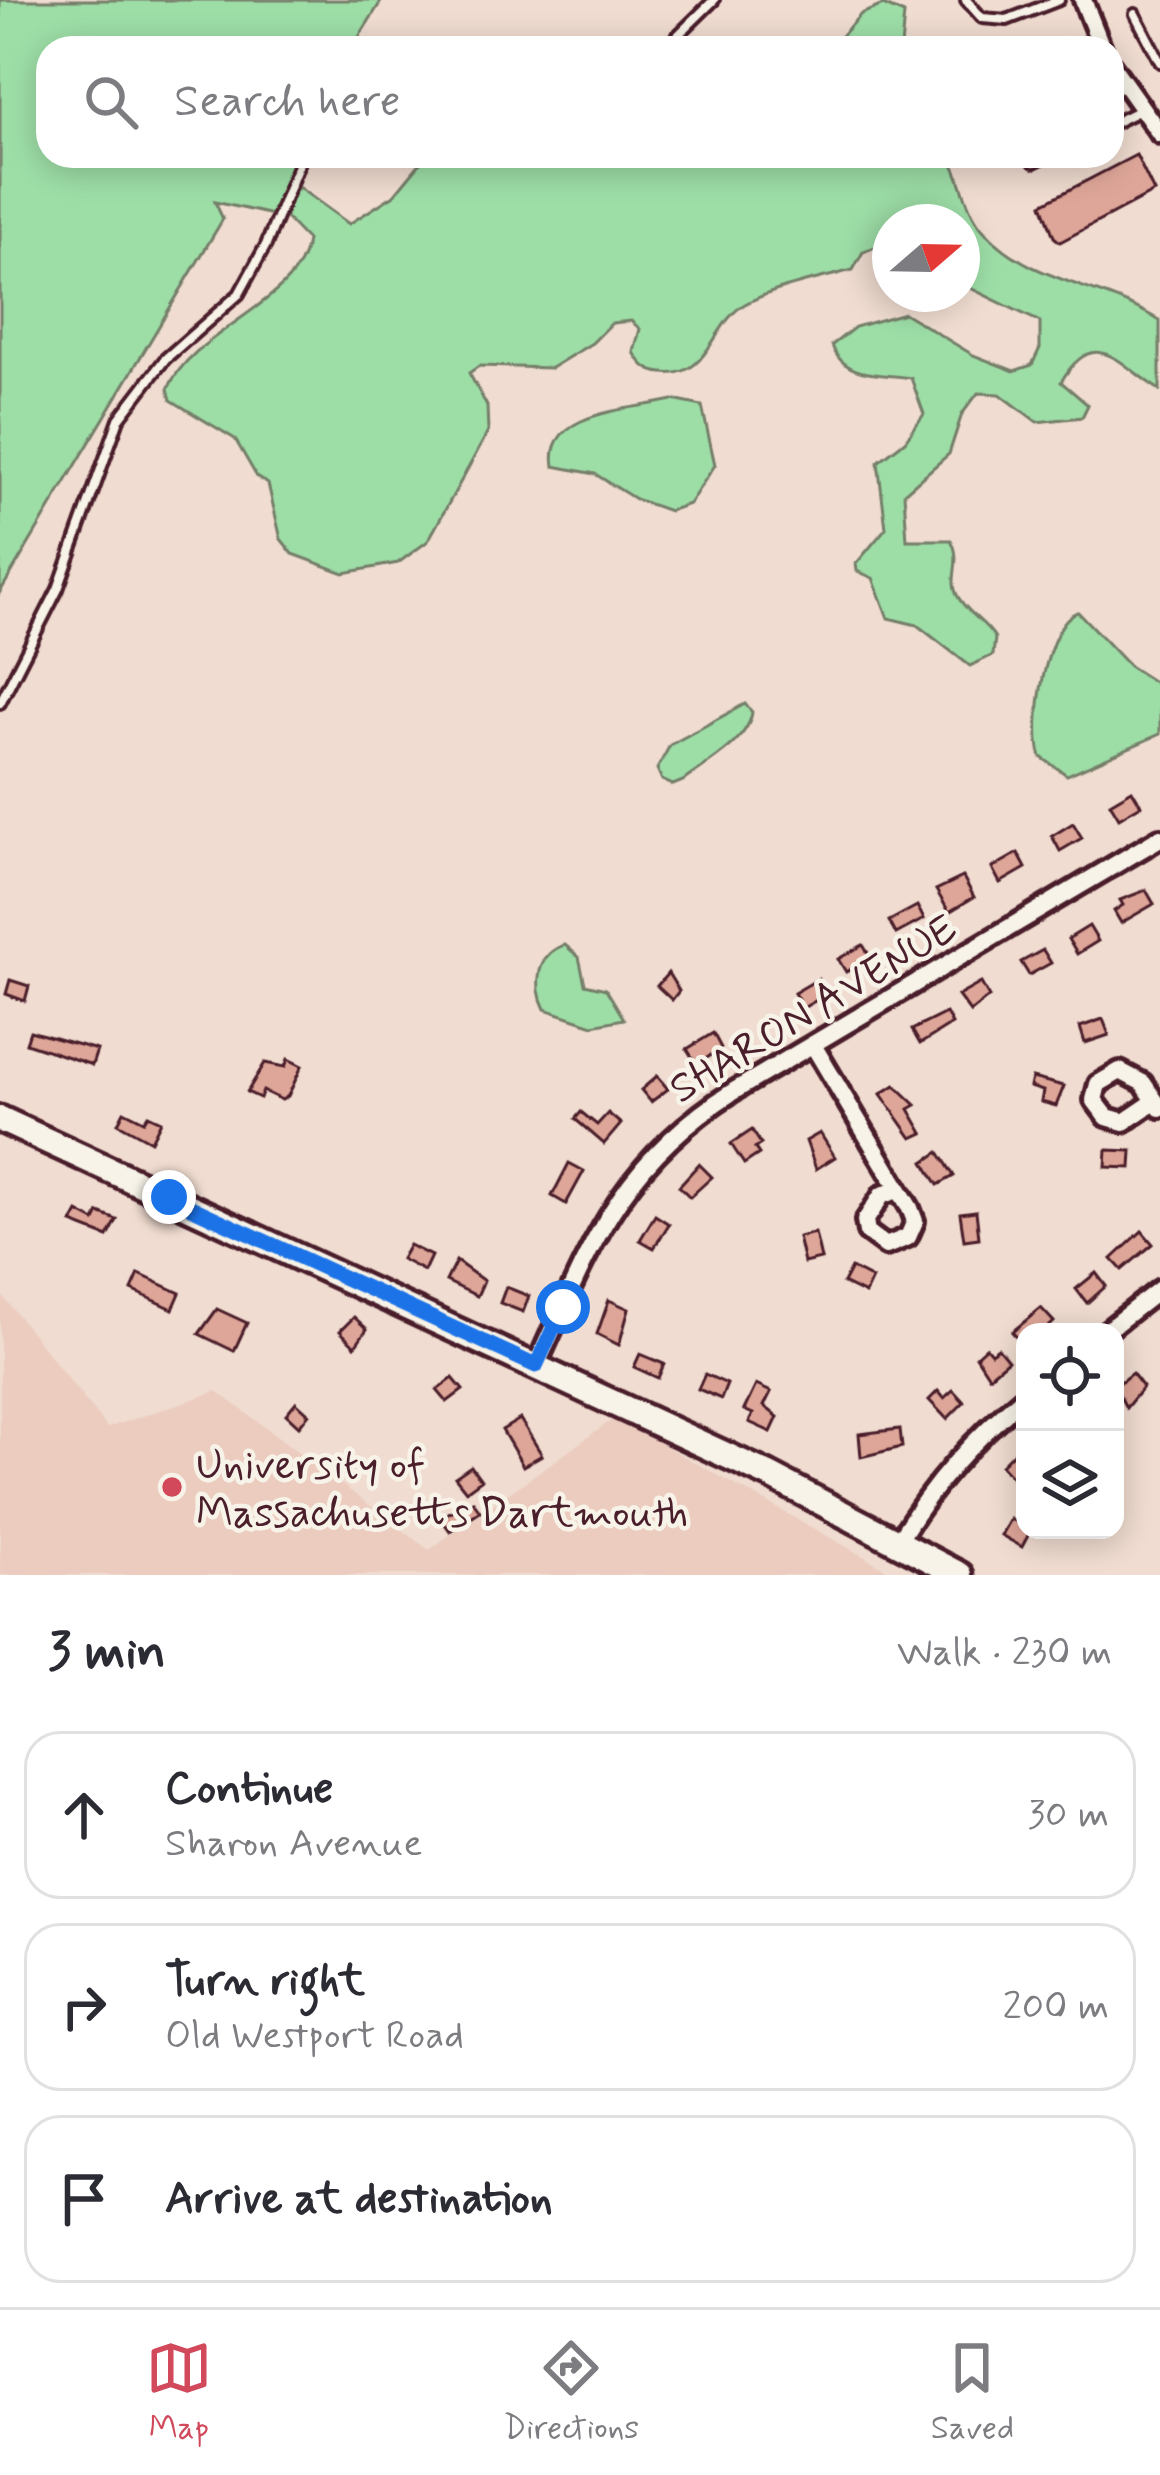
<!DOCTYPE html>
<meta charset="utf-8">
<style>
:root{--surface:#fff;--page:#f7f7f7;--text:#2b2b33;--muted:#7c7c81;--line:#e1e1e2;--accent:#d1495b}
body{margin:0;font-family:Mynerve,sans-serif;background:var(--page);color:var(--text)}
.controls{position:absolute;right:36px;bottom:36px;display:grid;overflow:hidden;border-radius:24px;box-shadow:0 6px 30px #0003}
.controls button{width:108px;height:108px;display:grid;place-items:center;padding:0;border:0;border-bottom:3px solid var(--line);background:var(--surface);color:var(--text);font:60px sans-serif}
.compass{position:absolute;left:872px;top:204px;width:108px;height:108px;border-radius:50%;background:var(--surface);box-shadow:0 6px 30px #0003;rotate:70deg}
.stop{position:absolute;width:36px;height:36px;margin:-27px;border:9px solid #1a73e8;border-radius:50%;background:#fff}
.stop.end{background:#1a73e8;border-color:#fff;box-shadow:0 3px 12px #0008}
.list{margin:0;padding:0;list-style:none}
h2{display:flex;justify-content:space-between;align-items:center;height:156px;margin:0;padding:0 48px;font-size:51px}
h2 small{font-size:39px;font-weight:400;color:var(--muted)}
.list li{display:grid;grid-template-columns:78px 1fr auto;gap:36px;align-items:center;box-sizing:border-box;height:168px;margin:0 24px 24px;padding:0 24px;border:3px solid var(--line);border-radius:36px}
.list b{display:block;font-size:45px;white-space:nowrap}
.list p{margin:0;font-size:39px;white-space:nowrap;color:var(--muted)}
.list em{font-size:39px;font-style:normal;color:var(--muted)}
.icon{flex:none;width:66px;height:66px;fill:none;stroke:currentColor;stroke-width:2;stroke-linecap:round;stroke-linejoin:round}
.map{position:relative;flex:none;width:1160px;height:1575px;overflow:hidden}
.search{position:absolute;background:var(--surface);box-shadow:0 6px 30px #0003;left:36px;right:36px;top:36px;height:132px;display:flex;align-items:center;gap:30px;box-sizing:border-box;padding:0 42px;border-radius:36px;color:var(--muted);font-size:45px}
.sheet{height:732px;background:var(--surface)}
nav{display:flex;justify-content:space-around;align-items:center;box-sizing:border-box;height:168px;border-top:3px solid var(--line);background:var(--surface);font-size:33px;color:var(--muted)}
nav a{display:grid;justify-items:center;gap:6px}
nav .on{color:var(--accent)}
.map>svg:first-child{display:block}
.built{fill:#ebccbf}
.green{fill:#9ddea7;stroke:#747e69;stroke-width:3}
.building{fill:#dea698;stroke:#4a1f2b;stroke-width:3}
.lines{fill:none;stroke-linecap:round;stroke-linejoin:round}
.lane-casing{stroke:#4a1f2b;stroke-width:16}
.street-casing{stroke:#4a1f2b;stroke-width:26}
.secondary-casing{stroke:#4a1f2b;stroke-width:33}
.lane{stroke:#f7f3e8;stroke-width:8}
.street{stroke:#f7f3e8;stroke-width:16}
.secondary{stroke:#f7f3e8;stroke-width:24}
.route{stroke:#1a73e8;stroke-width:15}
.poi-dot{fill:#d1495b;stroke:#f7f3e8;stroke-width:4.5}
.labels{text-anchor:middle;stroke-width:9;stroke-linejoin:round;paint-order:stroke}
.street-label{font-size:42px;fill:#4a1f2b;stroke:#f7f3e8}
.poi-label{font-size:42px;fill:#4a1f2b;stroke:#f7f3e8;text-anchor:start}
</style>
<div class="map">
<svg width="1160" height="1575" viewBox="0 0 1160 1575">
<rect width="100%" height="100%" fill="#f0dcd0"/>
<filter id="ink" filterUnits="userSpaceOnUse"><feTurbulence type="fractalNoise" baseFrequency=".00833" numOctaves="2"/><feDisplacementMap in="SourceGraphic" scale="24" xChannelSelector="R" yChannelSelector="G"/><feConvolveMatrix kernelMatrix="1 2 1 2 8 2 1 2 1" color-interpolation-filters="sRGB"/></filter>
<g filter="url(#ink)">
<path class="built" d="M0,1293L107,1428L217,1391L429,1550L615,1418L897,1575H0Z"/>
<g class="green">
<path d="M0,0H382L352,48H48V156H293L291,182L349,224L394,195L426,156H949C964,181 964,210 985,232C1033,284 1104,284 1160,321V390C1122,368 1096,322 1061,382L1088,405L1082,417L1037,422L1000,394L978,393L962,414L949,454L904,493L907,540H951C963,560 948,579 957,595C966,613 985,621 995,638L993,655L970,666L917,625L888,618L873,578L857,571L856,564L886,528L878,462L905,441L924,414L911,378C881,373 843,379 832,345L855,327L904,313L973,355L1014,371L1032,365L1040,348V322L962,284V222H890V251L875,247L863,252L853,270C819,279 776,287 745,304C712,323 709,379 663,373C648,372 641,365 634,352L640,329L631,321L612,323L592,343L551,368L479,366L469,373L487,406L488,432L428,541L398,563L344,573L293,554L281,539L268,484L257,477L235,439L171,400L168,389C194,328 301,303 307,240L286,218L215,202L223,219L0,592Z"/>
<path d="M883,5L904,14L901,48H830L861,14Z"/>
<path d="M673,400L702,406L715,465L689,504L669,511L635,499L595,474L554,466C544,410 634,410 673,400Z"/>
<path d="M1078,612L1129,666L1160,686V734L1067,775L1041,757C1030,727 1046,620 1078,612Z"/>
<path d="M745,704L752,712C749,741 705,764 683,781L673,785L662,780L657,769L670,745Z"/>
<path d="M565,945L579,957L585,984L606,989L624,1019L593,1025L545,1009C533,985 537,953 565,945Z"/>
</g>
<g class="building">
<path d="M1136,155L1154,192L1060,242L1054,237L1042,204Z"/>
<path d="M1132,790L1141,805L1119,818L1110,803Z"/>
<path d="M1073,823L1082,838L1060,851L1052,836Z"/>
<path d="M1018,853L1026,868L1000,883L992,868Z"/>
<path d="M963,877L974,897L949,912L936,890Z"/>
<path d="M1146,890L1154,904L1121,923L1114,911L1123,905L1120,900Z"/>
<path d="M917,906L924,919L896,934L889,921Z"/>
<path d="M1089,926L1098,941L1077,954L1068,939Z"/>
<path d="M863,945L871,958L846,972L838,959Z"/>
<path d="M1043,950L1051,963L1029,975L1021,962Z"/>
<path d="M668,973L679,991L672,1000L657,986Z"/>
<path d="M818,979L827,994L803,1008L794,993Z"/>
<path d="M10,980L29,986L25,1001L6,994Z"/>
<path d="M981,983L989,997L970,1012L958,996Z"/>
<path d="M946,1013L952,1024L920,1044L912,1030Z"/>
<path d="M1103,1019L1109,1035L1085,1043L1080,1027Z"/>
<path d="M30,1031L97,1050L92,1065L26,1043Z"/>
<path d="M713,1033L721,1048L697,1065L687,1049Z"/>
<path d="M288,1059L302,1066L288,1096L282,1100L263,1091L260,1098L247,1092L265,1063L285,1067Z"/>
<path d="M657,1076L668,1089L651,1102L641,1090Z"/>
<path d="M1032,1078L1064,1086L1056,1106L1041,1102L1043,1091L1030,1087Z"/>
<path d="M895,1085L916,1105L909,1109L923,1133L912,1138L881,1094Z"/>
<path d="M124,1111L144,1121L148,1115L161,1121L151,1141L118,1123Z"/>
<path d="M581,1112L597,1125L608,1113L621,1124L604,1144L575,1119Z"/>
<path d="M752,1130L761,1144L755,1148L759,1154L744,1164L731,1144Z"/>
<path d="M820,1133L835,1157L816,1169L806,1141Z"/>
<path d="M1107,1150L1132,1151L1131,1168L1106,1167Z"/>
<path d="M939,1152L954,1176L938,1185L924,1162Z"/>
<path d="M569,1163L584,1171L566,1204L552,1196Z"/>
<path d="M699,1164L712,1177L690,1197L679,1186Z"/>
<path d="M976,1211L979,1238L964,1240L960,1213Z"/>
<path d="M78,1212L95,1221L99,1213L117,1220L108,1237L72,1223Z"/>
<path d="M655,1215L669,1224L654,1248L640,1240Z"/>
<path d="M1142,1231L1153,1244L1122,1270L1112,1259Z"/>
<path d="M815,1233L821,1259L804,1263L798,1237Z"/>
<path d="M409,1245L431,1256L424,1271L401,1259Z"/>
<path d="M456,1261L484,1281L477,1296L446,1281Z"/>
<path d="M851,1268L872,1279L865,1294L843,1283Z"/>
<path d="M1096,1273L1106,1286L1087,1303L1076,1289Z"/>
<path d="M139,1274L180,1293L173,1309L132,1290Z"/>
<path d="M506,1287L529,1296L523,1312L500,1303Z"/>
<path d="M609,1300L629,1309L619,1345L597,1334Z"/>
<path d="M1041,1308L1054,1322L1043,1332H1025V1346L1012,1332Z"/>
<path d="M217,1309L247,1323L234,1351L199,1334Z"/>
<path d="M354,1317L367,1329L355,1346L340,1331Z"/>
<path d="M986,1347L991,1353L998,1348L1008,1360L989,1376L976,1356Z"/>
<path d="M640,1354L664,1364L658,1378L634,1367Z"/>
<path d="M1132,1373L1143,1387L1126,1408L1115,1386Z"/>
<path d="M705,1374L727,1384L721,1399L698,1389Z"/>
<path d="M453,1378L463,1390L447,1402L437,1390Z"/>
<path d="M756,1385L771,1392L764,1406L778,1417L771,1432L749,1422L753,1414L744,1410Z"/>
<path d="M953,1390L964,1402L947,1419L929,1400L938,1391L944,1398Z"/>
<path d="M296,1402L309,1414L299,1426L286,1414Z"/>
<path d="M520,1419L542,1455L523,1466L502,1430Z"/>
<path d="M900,1429L902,1447L861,1457L859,1434Z"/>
<path d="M1025,1441V1464L1012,1477L1001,1465Z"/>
<path d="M471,1466L481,1480L466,1491L455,1477Z"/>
<path d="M473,1501L480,1511L450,1531L440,1517Z"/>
<path d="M1010,1519L1031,1530L1022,1547L1001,1535Z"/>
</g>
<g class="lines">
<g class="lane-casing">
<g id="lane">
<path d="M966,0L982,18L1007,20L1059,0"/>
<path d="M1135,14L1160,62"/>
<path d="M529,48H583"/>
<path d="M665,48L714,0"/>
<path d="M1112,124L1140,110"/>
<path d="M1034,162L1046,156"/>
<path d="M0,703L58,589L119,419L165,359L239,294L266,245L302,156"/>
</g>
</g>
<g class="street-casing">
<g id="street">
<path d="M1083,0L1102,48"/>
<path d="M1112,66L1160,134"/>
<path d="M813,1045L910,1208L915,1221L908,1237L886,1246L867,1232L865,1221L882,1195L898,1190"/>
<path d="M1155,1101L1124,1122L1107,1117L1094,1100L1098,1084L1120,1071L1143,1083L1160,1108"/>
<path d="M1105,1332L1160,1289"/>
<path d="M536,1366C590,1248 618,1164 734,1091L1160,838"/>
<path d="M899,1540C934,1483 973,1439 1025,1396"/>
</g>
</g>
<g class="secondary-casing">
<path id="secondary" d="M0,1119L769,1475L960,1575"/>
</g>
<use href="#lane" class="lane"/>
<use href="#street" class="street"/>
<use href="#secondary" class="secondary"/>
</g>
</g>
<g class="lines" filter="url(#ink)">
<path class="route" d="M169,1197L536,1366L563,1307"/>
</g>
<circle class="poi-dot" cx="172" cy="1487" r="12"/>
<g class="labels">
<g class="street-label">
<text transform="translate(812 1007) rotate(-31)" y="15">SHARON AVENUE</text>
</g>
<g class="poi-label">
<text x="196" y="1478">University of<tspan x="196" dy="48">Massachusetts Dartmouth</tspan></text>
</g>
</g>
</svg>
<div class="controls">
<button><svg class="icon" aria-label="locate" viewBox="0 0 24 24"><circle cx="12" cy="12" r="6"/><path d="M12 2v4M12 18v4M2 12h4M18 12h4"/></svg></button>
<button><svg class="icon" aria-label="layers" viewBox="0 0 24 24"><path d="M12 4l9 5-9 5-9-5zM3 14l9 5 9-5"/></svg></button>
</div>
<svg class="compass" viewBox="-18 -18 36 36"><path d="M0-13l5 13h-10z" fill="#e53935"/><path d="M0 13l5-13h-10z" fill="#7c7c81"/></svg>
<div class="stop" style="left:563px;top:1307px"></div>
<div class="stop end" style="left:169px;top:1197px"></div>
<div class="search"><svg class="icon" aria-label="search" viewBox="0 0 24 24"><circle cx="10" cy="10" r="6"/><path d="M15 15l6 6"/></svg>Search here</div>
</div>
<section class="sheet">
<h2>3 min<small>Walk · 230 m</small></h2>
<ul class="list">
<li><svg class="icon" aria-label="ahead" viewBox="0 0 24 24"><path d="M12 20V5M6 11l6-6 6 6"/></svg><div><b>Continue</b><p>Sharon Avenue</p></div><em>30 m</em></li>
<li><svg class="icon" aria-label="right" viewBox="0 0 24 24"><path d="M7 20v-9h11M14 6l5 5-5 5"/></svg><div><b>Turn right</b><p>Old Westport Road</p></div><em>200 m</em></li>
<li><svg class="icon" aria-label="arrive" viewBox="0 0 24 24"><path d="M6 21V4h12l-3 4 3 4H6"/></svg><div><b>Arrive at destination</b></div></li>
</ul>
</section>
<nav>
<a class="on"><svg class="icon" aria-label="map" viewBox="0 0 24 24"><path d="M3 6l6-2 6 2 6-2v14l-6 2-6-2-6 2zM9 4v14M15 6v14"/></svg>Map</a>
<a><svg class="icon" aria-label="directions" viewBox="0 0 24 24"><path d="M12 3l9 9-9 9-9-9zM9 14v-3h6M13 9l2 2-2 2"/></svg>Directions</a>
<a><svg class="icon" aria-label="saved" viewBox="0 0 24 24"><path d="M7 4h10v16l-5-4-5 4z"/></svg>Saved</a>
</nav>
